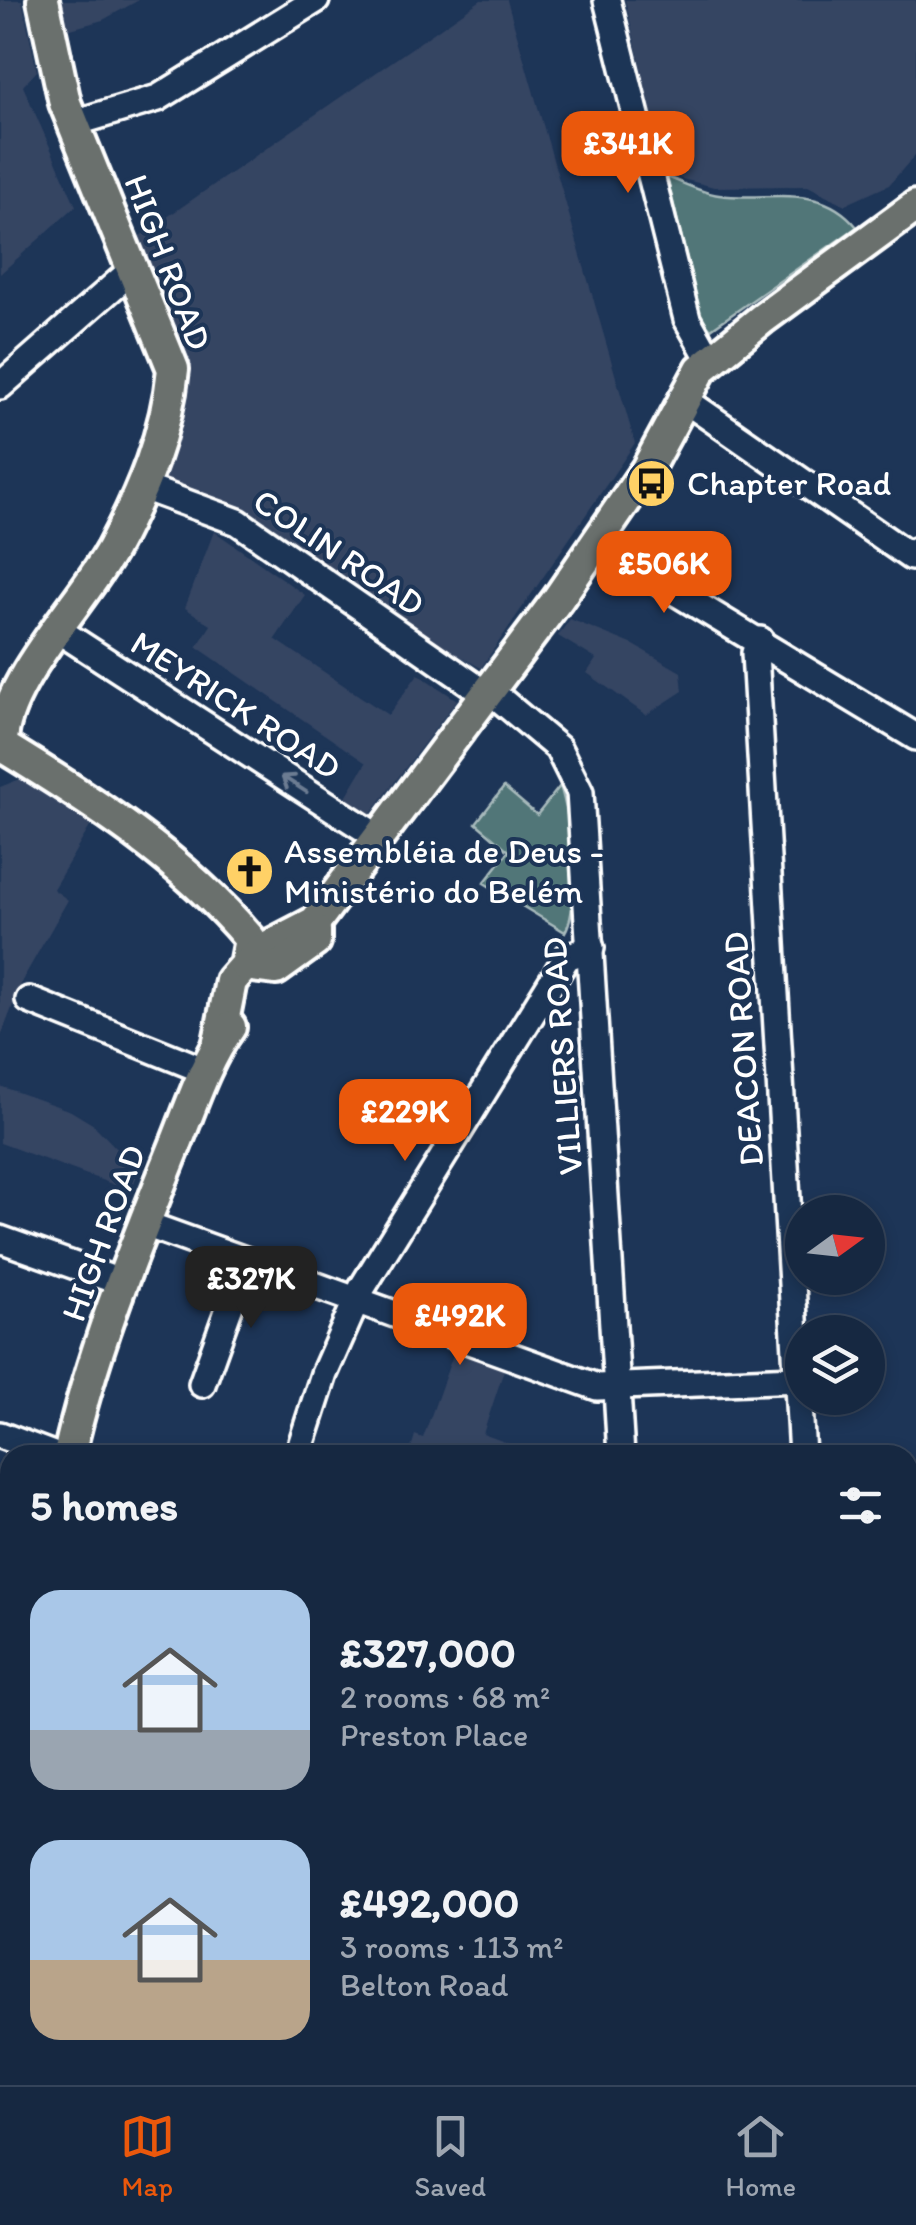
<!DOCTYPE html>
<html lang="en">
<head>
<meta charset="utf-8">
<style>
  :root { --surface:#162841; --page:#1f3048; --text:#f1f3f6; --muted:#9ea6b1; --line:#35445a; --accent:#ea580c }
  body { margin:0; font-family:Itim,sans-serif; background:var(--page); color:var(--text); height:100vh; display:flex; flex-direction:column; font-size:38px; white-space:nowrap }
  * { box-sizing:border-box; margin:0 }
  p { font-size:32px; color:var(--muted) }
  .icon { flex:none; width:55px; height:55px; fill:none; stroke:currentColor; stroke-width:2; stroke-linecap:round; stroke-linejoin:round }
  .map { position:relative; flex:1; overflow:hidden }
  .details { position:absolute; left:0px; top:1445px; width:918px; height:640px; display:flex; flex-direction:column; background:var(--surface); border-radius:30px 30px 0 0; box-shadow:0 5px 15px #0003,0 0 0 2px var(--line) }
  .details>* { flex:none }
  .needle { width:65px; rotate:75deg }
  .buttons { position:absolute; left:785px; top:1195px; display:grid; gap:20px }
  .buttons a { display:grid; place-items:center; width:100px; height:100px; border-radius:50%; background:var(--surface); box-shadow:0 5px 15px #0003,0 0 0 2px var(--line); font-size:50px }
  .price { position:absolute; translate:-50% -85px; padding:0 22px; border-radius:20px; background:var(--accent); color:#fff; font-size:32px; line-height:65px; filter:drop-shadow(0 2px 5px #0008) }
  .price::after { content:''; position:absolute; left:50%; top:60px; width:30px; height:22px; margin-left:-15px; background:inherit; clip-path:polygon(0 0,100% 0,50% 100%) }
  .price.on { background:#222; color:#fff }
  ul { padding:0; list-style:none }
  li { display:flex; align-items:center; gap:30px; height:250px; padding:0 30px }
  li span { display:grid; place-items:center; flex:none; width:280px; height:200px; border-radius:30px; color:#555 }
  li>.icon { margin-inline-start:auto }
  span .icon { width:120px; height:120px; fill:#fffc; stroke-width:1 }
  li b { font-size:42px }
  h2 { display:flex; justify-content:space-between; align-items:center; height:120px; padding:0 30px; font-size:42px }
  .tabs { display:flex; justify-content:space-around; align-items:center; height:140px; border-top:2px solid var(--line); background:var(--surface); font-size:28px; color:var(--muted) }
  .tabs a { display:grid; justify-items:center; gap:5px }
  .tabs .on { color:var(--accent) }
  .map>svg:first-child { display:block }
</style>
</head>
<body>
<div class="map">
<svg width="916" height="2085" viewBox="0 0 916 2085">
  <rect width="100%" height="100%" fill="#1d3557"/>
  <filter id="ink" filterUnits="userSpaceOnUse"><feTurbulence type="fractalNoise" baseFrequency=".01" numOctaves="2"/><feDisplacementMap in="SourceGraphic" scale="20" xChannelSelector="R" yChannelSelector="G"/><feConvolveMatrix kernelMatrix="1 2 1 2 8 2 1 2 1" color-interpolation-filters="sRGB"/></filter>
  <g filter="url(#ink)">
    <g fill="#344462">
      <polygon points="0,0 22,0 37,71 23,86 76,206 0,274"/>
      <polygon points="55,0 139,0 103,20 60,32"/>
      <polygon points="481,0 507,0 635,443 481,668 155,484 178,410 128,244"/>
      <polygon points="625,0 916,0 916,154 889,185 845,205 808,186 714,187 666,175"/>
      <polygon points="214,531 305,595 275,639 388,715 418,674 457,700 369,816 344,800 366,763 197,647 211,625 185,608"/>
      <polygon points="570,619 634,645 681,672 683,691 646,715 587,673 596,659 558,636"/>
      <polygon points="20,779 91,825 53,889 68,900 23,979 0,1039 0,787"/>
      <polygon points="0,1086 71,1111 94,1125 121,1153 142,1162 131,1191 0,1143"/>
      <polygon points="454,1352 504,1370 483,1434 521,1448 519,1455 409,1455 415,1435 423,1438"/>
      <polygon points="0,1524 10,1526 10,1827 0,1824"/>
      <polygon points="0,1855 10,1857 10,2025 0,2022"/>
      <polygon points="0,2062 10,2065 10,2075 51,2075 57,2076 58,2085 0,2085"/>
    </g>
    <g fill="#517678" stroke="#a8babc" stroke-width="2.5">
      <path d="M667,177C683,183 702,193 719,195C769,202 820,181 857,227L711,329L701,317Z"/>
      <path d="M560,786C571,817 581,904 565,932L484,883L509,851L476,823L504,787L537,815Z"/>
    </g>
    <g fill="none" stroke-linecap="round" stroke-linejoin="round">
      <polyline stroke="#344968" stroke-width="25" stroke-dasharray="25 12" stroke-linecap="butt" points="0,1652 10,1654"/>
      <defs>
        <g id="minor">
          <polyline points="607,0 687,319 710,360"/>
          <polyline points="74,123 158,98 316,0"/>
          <polyline points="0,386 131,271"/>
          <polyline points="682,398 911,557 916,551"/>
          <polyline points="143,487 238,522 486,694"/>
          <polyline points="596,544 916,737"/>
          <polyline points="58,630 376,836"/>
          <polyline points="760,640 755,653 802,1455"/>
          <polyline points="489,690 558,748 580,792 621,1455"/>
          <polyline points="29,1000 206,1071"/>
          <polyline points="145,1224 597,1387 798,1379"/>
          <polyline points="0,1239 123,1283"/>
          <polyline points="202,1384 246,1261"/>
          <polyline points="0,1435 53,1455"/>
          <polyline points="298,1455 324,1374 362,1288 567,957 591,948"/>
          <polyline points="908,1514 916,1510"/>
          <polyline points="908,1662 916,1658"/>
          <polyline points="908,1829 916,1824"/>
          <polyline points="0,1840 10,1842"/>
          <polyline points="0,2043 10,2045"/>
          <polyline points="908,2046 916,2046"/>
          <polyline points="227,2085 243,2075"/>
          <polyline points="498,2085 513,2075"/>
          <polyline points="804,2085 821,2075"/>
        </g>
        <g id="major">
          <path d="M43,0L65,103L173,369C167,433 142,493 112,549C83,602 0,686 2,746C92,801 182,858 250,939L245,965L231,981L219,1042"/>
          <polyline points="245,965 263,949 315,922 558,599 647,469 701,369 762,319 916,206"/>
          <polyline points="245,965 276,969 315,941 315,930"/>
          <path d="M69,1455C92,1351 134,1249 173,1151C190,1110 204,1063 230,1027"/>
          <polyline points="75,2075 75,2085"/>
        </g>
      </defs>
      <use href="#minor" stroke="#fff" stroke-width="32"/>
      <use href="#major" stroke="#fff" stroke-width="38"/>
      <use href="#minor" stroke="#1d3557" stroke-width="25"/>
      <use href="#major" stroke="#6a706d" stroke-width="30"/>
    </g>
    <defs><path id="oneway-shaft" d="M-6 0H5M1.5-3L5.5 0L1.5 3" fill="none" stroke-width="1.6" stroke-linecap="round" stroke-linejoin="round" transform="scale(2.5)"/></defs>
    <use stroke="#6c7c92" href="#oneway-shaft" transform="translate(294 784) rotate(-147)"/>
  </g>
  <defs>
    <symbol id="bus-disc" viewBox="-11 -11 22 22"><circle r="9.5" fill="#ffd166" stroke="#1d3557"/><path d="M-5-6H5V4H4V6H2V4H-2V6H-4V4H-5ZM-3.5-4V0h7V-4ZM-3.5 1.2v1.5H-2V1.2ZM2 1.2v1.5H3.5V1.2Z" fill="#111"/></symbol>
    <symbol id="church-disc" viewBox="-11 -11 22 22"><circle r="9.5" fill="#ffd166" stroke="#1d3557"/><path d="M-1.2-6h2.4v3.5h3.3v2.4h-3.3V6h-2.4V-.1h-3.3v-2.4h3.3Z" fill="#111"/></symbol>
  </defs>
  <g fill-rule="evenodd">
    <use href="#bus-disc" x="624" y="456" width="55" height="55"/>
    <use href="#church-disc" x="222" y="844" width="55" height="55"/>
  </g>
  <g text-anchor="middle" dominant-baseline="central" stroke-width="8" stroke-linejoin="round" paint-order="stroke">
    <g font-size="35" fill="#fff" stroke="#1d3557">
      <text transform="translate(168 262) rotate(69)">HIGH ROAD</text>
      <text transform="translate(339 552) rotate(34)">COLIN ROAD</text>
      <text transform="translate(236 705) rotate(33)">MEYRICK ROAD</text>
      <text transform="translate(743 1049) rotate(-94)">DEACON ROAD</text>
      <text transform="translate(562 1056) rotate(-94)">VILLIERS ROAD</text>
      <text transform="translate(103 1233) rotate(-70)">HIGH ROAD</text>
    </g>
    <g font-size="35" fill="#fff" stroke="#1d3557" text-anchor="start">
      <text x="687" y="483">Chapter Road</text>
      <text x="284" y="851">Assembléia de Deus -<tspan x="284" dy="40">Ministério do Belém</tspan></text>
    </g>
  </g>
</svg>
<div class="buttons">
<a><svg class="needle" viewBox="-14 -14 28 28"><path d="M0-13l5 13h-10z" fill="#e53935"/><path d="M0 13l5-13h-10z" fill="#9ea6b1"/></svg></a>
<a><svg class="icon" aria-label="layers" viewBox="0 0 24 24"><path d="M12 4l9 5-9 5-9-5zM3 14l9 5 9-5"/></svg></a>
</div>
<b class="price" style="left:628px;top:196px">£341K</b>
<b class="price" style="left:664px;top:616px">£506K</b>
<b class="price" style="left:405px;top:1164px">£229K</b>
<b class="price on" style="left:251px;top:1331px">£327K</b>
<b class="price" style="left:460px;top:1368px">£492K</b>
<section class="details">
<h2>5 homes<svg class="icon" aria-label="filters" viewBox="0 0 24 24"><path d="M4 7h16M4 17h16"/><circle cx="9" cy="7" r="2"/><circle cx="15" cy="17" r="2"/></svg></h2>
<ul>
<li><span style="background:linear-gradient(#a9c7e8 70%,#9aa5b1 0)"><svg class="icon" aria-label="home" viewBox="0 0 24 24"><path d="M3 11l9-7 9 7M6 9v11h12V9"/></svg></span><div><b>£327,000</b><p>2 rooms · 68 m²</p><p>Preston Place</p></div></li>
<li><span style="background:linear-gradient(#a9c7e8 60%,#b9a48a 0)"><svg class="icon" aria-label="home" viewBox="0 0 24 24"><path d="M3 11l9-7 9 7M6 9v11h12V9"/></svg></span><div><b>£492,000</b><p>3 rooms · 113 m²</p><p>Belton Road</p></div></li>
</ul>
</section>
</div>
<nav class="tabs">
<a class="on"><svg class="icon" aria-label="map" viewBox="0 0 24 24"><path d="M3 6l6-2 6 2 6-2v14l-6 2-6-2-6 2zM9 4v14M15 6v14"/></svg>Map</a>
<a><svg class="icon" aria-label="saved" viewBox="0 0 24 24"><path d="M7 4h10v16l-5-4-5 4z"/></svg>Saved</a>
<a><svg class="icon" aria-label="home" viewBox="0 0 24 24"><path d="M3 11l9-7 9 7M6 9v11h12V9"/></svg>Home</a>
</nav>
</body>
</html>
